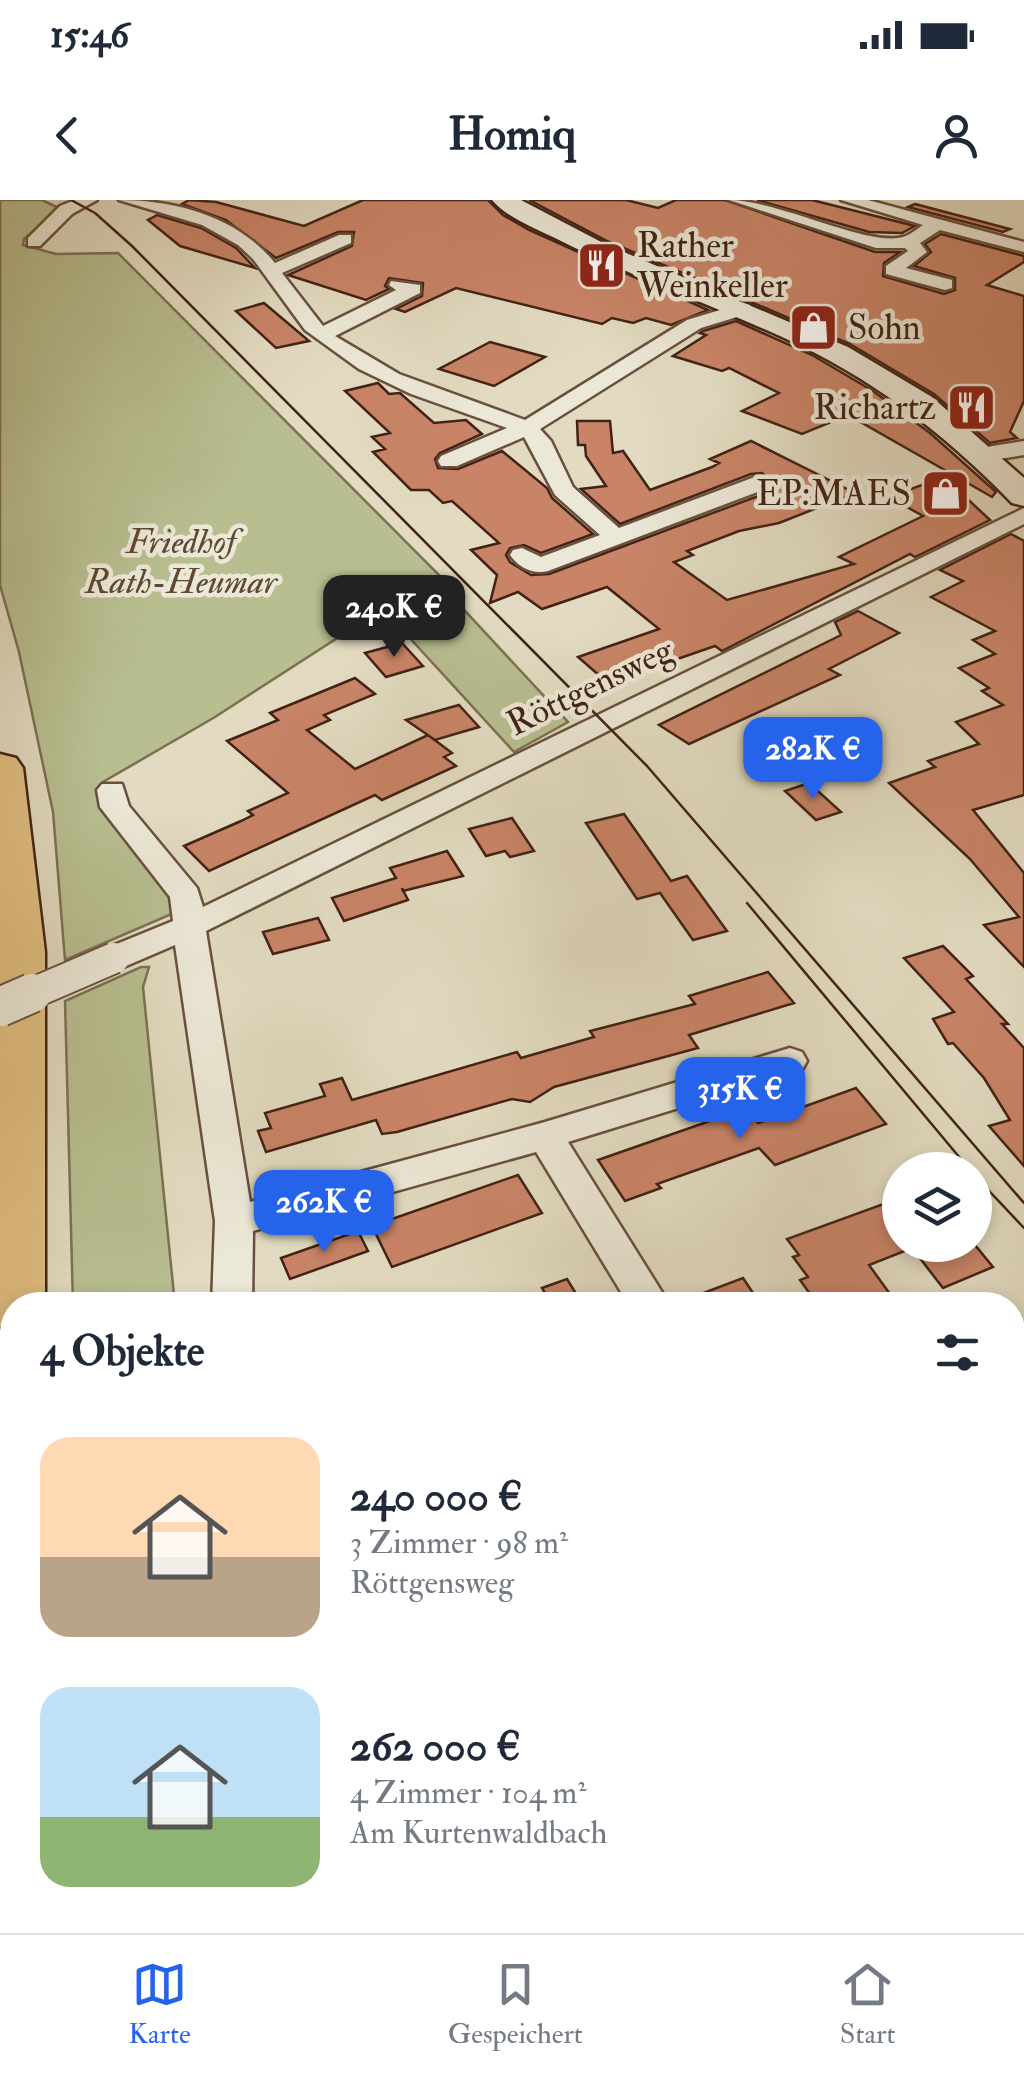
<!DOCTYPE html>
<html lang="de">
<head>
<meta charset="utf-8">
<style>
  :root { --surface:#fff; --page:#f2f2f3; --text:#1f2937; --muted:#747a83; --line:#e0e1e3; --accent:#2563eb }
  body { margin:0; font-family:"IM FELL Double Pica",serif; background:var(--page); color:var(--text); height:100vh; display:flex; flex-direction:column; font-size:38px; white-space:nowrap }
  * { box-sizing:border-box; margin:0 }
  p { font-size:32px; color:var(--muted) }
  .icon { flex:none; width:55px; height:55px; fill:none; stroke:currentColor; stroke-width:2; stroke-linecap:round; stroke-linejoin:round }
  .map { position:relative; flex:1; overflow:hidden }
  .drawer { position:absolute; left:0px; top:1092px; width:1025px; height:642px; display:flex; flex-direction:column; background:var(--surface); border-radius:40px 40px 0 0; box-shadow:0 5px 15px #0003 }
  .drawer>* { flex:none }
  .fabs { position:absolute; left:882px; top:952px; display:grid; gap:20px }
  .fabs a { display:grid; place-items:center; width:110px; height:110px; border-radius:50%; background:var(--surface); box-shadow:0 5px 15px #0003; font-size:50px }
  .price { position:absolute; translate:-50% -85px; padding:0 22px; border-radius:20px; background:var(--accent); color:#fff; font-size:32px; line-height:65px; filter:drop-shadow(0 2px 5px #0008) }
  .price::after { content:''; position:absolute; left:50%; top:60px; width:30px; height:22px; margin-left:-15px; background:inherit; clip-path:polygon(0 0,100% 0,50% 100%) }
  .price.on { background:#222; color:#fff }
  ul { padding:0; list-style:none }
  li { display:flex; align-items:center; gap:30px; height:250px; padding:0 40px }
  li span { display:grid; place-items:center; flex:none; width:280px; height:200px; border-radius:30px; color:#555 }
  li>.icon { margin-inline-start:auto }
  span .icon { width:120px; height:120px; fill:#fffc; stroke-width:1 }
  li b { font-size:42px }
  h2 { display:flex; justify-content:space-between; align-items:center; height:120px; padding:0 40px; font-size:42px }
  .status { display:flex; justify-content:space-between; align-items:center; height:70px; padding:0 50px; background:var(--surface); direction:ltr }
  .status svg { height:28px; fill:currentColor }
  header { display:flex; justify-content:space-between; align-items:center; height:130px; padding:0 40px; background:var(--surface); font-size:45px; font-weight:700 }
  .menu { display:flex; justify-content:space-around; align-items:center; height:140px; border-top:2px solid var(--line); background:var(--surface); font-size:28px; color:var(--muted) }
  .menu a { display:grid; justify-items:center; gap:5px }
  .menu .on { color:var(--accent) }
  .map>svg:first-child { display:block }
</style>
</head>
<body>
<div class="status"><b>15:46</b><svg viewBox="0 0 49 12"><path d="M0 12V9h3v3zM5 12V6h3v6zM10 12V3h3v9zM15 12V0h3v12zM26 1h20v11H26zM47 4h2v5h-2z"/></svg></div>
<header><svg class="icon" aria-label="back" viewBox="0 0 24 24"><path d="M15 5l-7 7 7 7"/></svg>Homiq<svg class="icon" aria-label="person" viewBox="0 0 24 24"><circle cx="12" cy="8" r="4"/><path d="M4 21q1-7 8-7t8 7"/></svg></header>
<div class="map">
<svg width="1024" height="1733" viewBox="0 0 1024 1733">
  <rect width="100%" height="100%" fill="#e2dbc1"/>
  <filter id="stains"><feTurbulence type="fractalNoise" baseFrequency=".002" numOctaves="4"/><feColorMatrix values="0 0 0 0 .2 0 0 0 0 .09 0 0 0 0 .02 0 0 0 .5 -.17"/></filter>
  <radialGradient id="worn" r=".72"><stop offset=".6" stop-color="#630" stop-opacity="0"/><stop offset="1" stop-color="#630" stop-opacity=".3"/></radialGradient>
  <g fill="#b8be90" stroke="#7c7052" stroke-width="2.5">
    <polygon points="0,0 42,0 61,9 24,39 23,45 56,54 118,53 445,381 435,385 441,385 568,522 514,552 397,424 410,419 430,386 405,392 401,388 387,406 215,517 103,582 107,609 181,710 65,760 53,612 19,452 0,385"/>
    <polygon points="141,767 149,767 143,787 175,1105 73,1105 65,801"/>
  </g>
  <g fill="#c98467" stroke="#412213" stroke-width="2.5">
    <polygon points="189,0 216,2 304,26 363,0 488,0 503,15 529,30 708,110 671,125 646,118 633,123 612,118 602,124 456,88 405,112 396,109 422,96 423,83 389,78 385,86 389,89 366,100 288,75 352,46 354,32 338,32 276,58 226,20 182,4"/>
    <polygon points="529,0 626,0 658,8 676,0 725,0 875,52 900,52 884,63 883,76 944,94 955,90 955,78 914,66 931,52 925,44 941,34 1024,56 1024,62 987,85 1024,96 1024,201 1010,232 1017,238 990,243 934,194 850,144 607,41"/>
    <polygon points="757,0 812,0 915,26 902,33 869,32"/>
    <polygon points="915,4 1010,29 1003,32 908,7"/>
    <polygon points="157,15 201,28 236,48 255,68 180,46 148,20"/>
    <polygon points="264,103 277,114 309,141 276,148 236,111"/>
    <polygon points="736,121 812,155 873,191 930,233 996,292 992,297 848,215 802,234 742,211 779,193 729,168 722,171 673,156 706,135 700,133 703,131"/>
    <polygon points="490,142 545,157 494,186 439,169"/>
    <polygon points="378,183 389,194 400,193 434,223 466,220 482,234 440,253 435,259 438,268 458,269 502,251 547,288 552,298 593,334 541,353 524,345 510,348 506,355 510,362 531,375 549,374 769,292 774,285 762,273 751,274 620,324 581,289 606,286 586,256 585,245 578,245 577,221 610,221 613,253 623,251 650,290 712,267 719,263 710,259 751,241 855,293 779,323 739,331 687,351 693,355 674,362 727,400 854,364 839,357 923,316 889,297 944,277 990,320 915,357 910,354 722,451 715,446 608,483 578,457 659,429 607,387 542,409 518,392 490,403 497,375 471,350 499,343 452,301 443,303 429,290 411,290 373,252 385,249 372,237 390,233 345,191"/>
    <polygon points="1011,334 1024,341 1024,595 973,610 1024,673 1024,767 984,725 1019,717 970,659 889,583 935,567 928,561 979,544 956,522 1003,505 982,491 989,488 959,468 995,454 973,440 995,431 931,397 963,381 940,370"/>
    <polygon points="858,411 899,433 829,469 840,475 689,544 659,525 841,435 835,422"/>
    <polygon points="402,443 423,466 386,477 365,453"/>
    <polygon points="355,478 375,494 324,515 330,520 307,530 355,569 428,535 452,553 444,557 456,566 382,600 375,595 209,671 184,646 241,621 253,615 248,611 288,593 227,541 278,520 270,513"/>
    <polygon points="459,505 479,527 435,540 406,520"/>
    <polygon points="809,583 841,612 816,620 785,591"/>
    <polygon points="624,614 671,681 687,676 727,731 693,740 660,693 637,699 586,623"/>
    <polygon points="512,618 534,651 510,657 505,651 486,656 469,629"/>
    <polygon points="447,651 463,676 403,691 402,688 408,700 344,721 332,698 396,678 390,668"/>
    <polygon points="318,718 329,740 273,754 263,732"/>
    <polygon points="943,746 973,776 966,779 1008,824 1002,824 1024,848 1024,966 989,926 1010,920 984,878 953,843 948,844 933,819 954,812 904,758"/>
    <polygon points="768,772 794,803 689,835 698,848 554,887 530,902 512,899 397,932 382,934 376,920 266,952 258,931 271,928 265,913 325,896 320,884 342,878 352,900 517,852 521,858 594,837 590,831 695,804 689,796"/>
    <polygon points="856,888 886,924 775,965 759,948 657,984 661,988 625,1001 598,960 747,908 758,923"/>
    <polygon points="518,975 542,1013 392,1067 372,1026"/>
    <polygon points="900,998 900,1045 975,1045 993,1067 943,1088 912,1048 869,1065 898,1105 818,1105 800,1080 808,1077 793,1057 799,1055 787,1039"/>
    <polygon points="358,1031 368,1051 290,1079 281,1058"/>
    <polygon points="743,1078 761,1105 678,1105 677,1103"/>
    <polygon points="567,1079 583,1105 552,1105 542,1088"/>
  </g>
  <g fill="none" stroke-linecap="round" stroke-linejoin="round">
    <defs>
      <g id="street">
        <polygon points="75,0 97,0 72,14 40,46 28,46 28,38 60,6"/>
        <path d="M119,0C176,0 238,17 275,63L339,35H351V43L282,73L323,126L396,90L389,85L391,81L420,85V93L335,136L399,174L525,220L687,120L743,103L750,105V113L701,128L540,229L551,241L573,287L619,328L752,278L760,276L771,283L768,288L548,371C533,375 518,367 510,355L513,350L522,348L541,357L600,335L555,295L524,237L457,266H441L438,261L441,256L507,228L411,194L359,169L305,130L253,59L238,45L202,25Z"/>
        <path d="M729,0C778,0 868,47 903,37C910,35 917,29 923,25L841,0H868L1024,42V52L940,30L920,43L927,52L906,68L952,80V88L945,90L886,74V66L908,51L905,48H876Z"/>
        <polygon points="1024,241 1024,255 980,262 969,255 980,248"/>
        <polygon points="1024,308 1024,324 206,731 250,1002 545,922 790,848 802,852 807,861 802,870 568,942 670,1105 629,1105 536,952 253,1031 252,1105 212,1105 215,1021 175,745 126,766 114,769 102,766 98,758 102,750 173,721 170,697 100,607 97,590 102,584 122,584 129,606 197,688 203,707"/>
        <polygon points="1012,1602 1024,1603 1024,1655 1012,1654"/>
        <polygon points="285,1722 338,1722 340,1733 286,1733"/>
      </g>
      <path id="secondary" d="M492,0H521L605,44L848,147L932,197L1024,278V306L1012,303C943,232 871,177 780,136C706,103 629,75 557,39C536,29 506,17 492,0Z"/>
      <g id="highway">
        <polygon points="0,554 16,558 23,568 45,752 45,1105 12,1105 12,1130 0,1126"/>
        <polygon points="12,1331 12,1722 52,1722 52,1733 0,1733 0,1336"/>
      </g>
    </defs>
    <use href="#street" stroke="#69503e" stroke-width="5"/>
    <use href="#secondary" stroke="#412213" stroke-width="5"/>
    <use href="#highway" stroke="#412213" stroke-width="5"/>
    <use href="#street" fill="#ece8d7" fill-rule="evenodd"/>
    <use href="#secondary" fill="#ece8d7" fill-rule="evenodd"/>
    <use href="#highway" fill="#e1be80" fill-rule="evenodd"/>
    <g stroke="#412213" stroke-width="2.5">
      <polyline points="71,0 95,13 132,46 647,566 1024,1003"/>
      <polyline points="747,703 970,970"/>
      <polyline points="975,976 1024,1028"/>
    </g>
    <defs>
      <polyline id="street-bridge-far1" points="26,796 114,758"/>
      <polyline id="street-bridge" points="0,807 32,793"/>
    </defs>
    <use href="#street-bridge-far1" stroke="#69503e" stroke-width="34" stroke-linecap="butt"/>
    <use href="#street-bridge" stroke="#69503e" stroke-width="42" stroke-linecap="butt"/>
    <use href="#street-bridge-far1" stroke="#ece8d7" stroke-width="30"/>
    <use href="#street-bridge" stroke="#ece8d7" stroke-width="38"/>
  </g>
  <defs>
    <symbol id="restaurant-square" viewBox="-11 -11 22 22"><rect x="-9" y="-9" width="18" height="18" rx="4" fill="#8f2418" stroke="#ece8d7"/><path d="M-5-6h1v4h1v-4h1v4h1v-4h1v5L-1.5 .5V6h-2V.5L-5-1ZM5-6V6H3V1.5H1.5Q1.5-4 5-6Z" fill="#fff"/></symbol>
    <symbol id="shop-square" viewBox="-11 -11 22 22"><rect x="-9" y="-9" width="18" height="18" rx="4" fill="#8f2418" stroke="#ece8d7"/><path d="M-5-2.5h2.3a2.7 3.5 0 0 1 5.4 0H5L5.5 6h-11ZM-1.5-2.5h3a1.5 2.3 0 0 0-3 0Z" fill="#fff"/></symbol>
  </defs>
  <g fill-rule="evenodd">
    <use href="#restaurant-square" x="574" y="38" width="55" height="55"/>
    <use href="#shop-square" x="786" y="100" width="55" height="55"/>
    <use href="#restaurant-square" x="944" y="180" width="55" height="55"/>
    <use href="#shop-square" x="918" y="266" width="55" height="55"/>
  </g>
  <g text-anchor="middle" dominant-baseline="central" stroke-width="9" stroke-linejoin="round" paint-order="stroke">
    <g font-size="35" fill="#412213" stroke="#ece8d7" text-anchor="start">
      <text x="637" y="46">Rather<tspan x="637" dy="40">Weinkeller</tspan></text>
      <text x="848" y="128">Sohn</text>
      <text x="936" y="208" text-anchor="end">Richartz</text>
      <text x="911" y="294" text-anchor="end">EP:MAES</text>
    </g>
    <g font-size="35" font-style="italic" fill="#5f4932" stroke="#ece8d7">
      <text x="181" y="342">Friedhof<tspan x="181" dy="40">Rath-Heumar</tspan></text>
    </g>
    <g font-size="35" fill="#412213" stroke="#ece8d7">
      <text transform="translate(590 487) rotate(-26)">Röttgensweg</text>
    </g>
  </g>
  <rect width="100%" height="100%" filter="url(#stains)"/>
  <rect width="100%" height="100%" fill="url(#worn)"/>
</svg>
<div class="fabs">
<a><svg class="icon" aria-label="layers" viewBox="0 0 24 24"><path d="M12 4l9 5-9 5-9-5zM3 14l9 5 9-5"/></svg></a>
</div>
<b class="price on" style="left:394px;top:460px">240K €</b>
<b class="price" style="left:813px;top:602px">282K €</b>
<b class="price" style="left:740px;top:942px">315K €</b>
<b class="price" style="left:324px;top:1055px">262K €</b>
<section class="drawer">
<h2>4 Objekte<svg class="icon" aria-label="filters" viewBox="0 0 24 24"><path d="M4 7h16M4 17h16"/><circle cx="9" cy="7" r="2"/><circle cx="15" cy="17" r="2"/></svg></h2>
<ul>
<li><span style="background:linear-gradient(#ffd9b3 60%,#b9a48a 0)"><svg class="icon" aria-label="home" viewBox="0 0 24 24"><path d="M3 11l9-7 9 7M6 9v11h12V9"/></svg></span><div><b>240 000 €</b><p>3 Zimmer · 98 m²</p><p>Röttgensweg</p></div></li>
<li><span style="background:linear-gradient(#bfe0f5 65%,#8fb573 0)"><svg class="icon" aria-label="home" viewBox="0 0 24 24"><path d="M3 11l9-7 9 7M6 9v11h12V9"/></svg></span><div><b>262 000 €</b><p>4 Zimmer · 104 m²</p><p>Am Kurtenwaldbach</p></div></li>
</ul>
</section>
</div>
<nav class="menu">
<a class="on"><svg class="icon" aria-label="map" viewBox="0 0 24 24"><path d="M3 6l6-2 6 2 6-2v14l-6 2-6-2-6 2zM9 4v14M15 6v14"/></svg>Karte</a>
<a><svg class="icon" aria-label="saved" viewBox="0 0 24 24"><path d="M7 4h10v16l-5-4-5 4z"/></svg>Gespeichert</a>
<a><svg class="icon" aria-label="home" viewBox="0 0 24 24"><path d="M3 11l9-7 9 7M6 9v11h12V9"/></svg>Start</a>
</nav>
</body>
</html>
